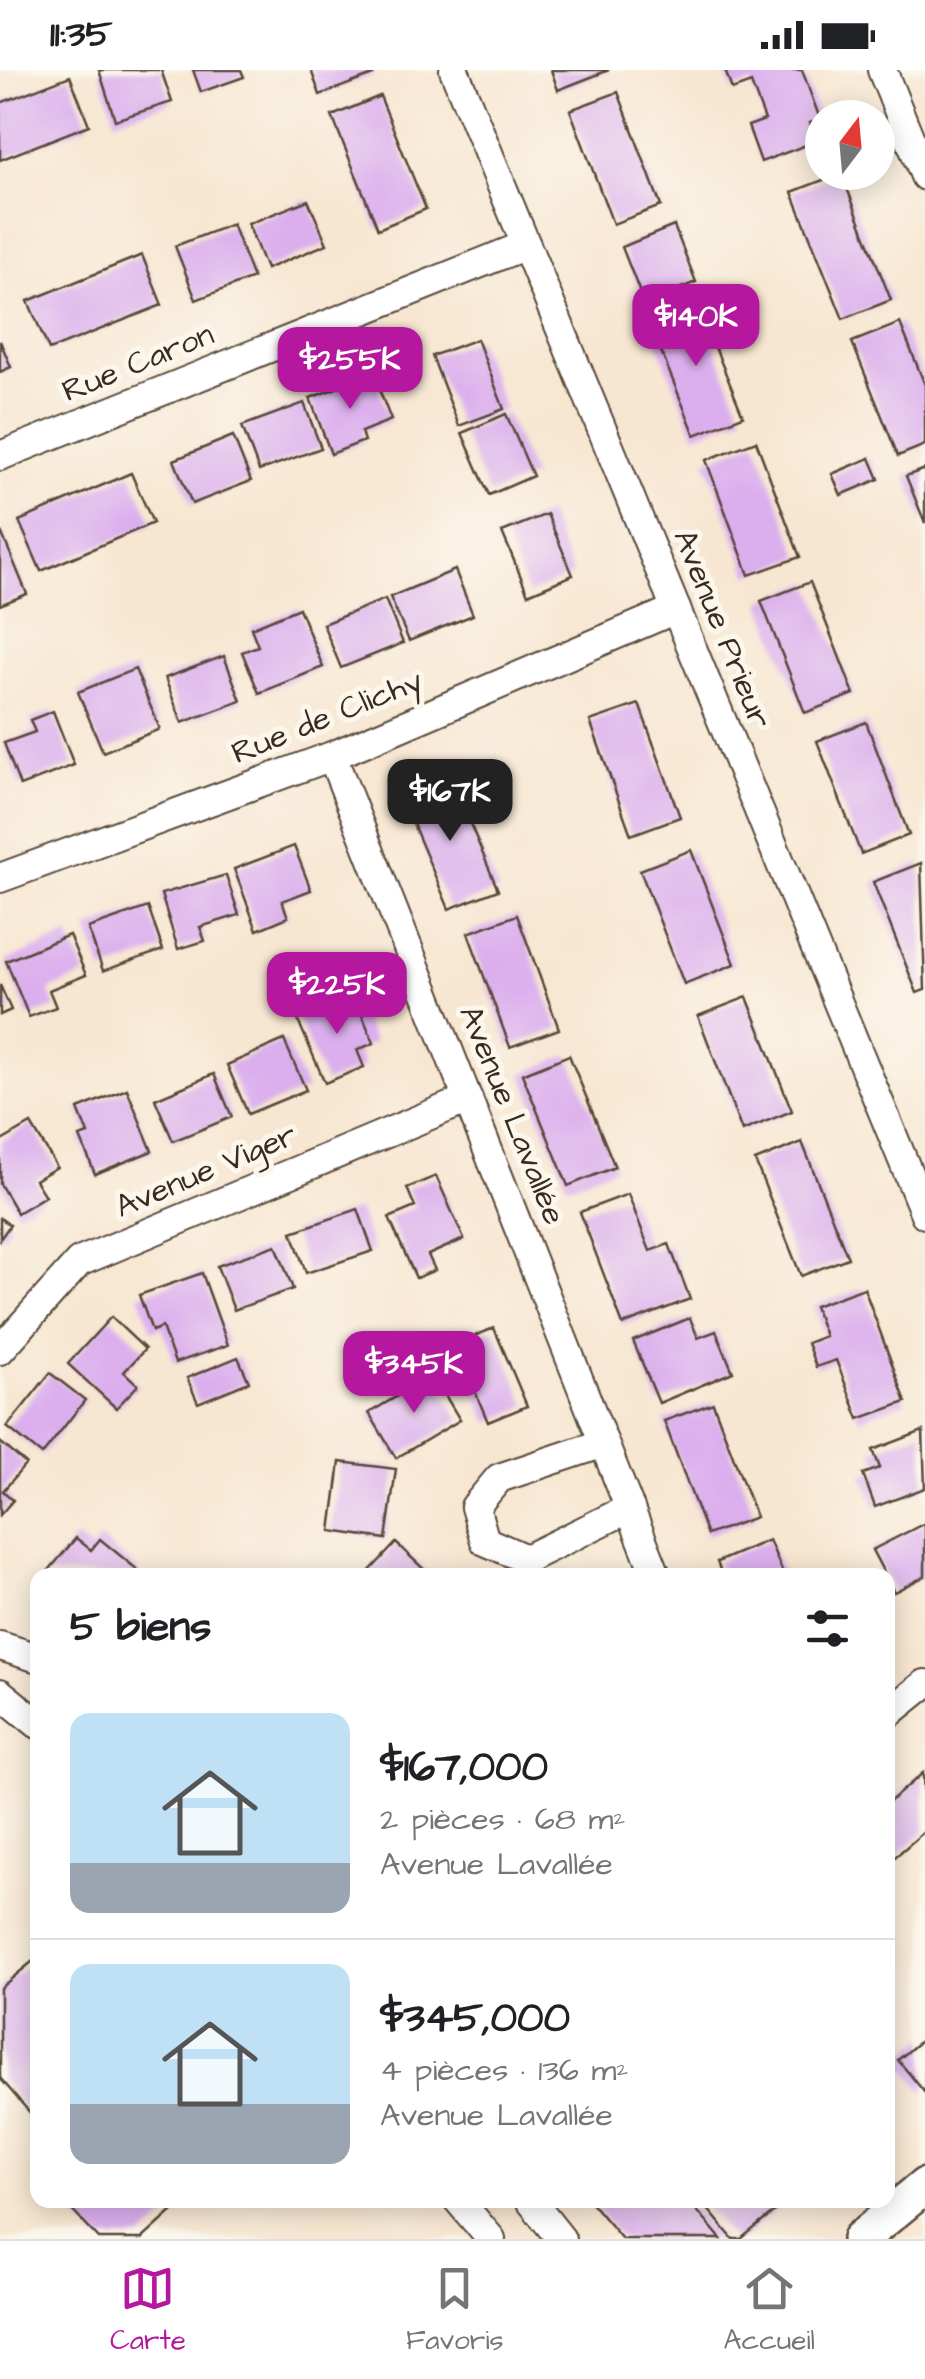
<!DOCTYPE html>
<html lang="fr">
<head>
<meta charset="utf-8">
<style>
  :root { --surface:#fff; --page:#f2f2f2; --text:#202124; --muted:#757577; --line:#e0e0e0; --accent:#b5179e }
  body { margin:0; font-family:"Architects Daughter",sans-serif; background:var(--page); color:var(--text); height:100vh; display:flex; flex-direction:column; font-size:38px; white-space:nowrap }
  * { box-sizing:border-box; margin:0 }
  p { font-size:32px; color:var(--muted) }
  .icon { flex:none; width:55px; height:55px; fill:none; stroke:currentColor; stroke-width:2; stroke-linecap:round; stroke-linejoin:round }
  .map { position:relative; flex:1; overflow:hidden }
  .side { position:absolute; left:30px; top:1498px; width:865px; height:640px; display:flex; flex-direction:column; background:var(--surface); border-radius:20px; box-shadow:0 5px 25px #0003 }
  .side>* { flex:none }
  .needle { width:65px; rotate:16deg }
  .fabs { position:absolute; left:805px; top:30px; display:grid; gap:20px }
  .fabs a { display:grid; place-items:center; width:90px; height:90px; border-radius:50%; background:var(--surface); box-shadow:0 5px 25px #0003; font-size:50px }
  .price { position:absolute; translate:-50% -85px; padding:0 22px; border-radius:20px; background:var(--accent); color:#fff; font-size:32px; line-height:65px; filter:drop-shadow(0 2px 5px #0008) }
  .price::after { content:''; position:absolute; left:50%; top:60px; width:30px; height:22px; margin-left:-15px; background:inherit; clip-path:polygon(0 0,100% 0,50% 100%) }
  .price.on { background:#222; color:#fff }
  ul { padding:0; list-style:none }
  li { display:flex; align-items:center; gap:30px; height:250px; padding:0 40px }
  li+li { border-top:2px solid var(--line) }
  li span { display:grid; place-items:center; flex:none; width:280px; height:200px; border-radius:20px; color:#555 }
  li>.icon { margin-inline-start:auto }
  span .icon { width:120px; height:120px; fill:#fffc; stroke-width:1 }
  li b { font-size:42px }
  h2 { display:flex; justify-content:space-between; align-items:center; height:120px; padding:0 40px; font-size:42px }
  .status { display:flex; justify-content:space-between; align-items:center; height:70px; padding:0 50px; background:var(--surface); direction:ltr }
  .status svg { height:28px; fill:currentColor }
  .dock { display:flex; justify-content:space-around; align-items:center; height:140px; border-top:2px solid var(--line); background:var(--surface); font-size:28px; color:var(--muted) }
  .dock a { display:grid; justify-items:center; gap:5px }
  .dock .on { color:var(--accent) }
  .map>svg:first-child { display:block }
</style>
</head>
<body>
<div class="status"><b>11:35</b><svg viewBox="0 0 49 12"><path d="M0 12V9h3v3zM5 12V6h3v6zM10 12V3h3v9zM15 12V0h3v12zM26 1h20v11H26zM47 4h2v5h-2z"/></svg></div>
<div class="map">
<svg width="925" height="2169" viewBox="0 0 925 2169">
  <rect width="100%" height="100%" fill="#fbf7ec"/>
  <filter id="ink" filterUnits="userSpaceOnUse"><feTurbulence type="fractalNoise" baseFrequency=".01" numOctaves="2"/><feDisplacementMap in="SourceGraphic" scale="20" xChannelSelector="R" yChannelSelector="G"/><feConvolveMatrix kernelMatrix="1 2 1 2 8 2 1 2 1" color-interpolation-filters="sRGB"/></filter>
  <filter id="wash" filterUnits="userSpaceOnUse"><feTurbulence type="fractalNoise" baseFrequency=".0048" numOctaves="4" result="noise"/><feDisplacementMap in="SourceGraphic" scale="40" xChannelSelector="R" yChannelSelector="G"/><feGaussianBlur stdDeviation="2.25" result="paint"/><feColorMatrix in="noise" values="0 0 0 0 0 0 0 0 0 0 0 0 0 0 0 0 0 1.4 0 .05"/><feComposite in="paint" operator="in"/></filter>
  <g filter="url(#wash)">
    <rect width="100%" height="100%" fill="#f7e6d1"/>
    <g id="blocks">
      <g fill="#dbafed">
        <polygon points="99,0 161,0 172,32 115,50"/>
        <polygon points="193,0 241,0 244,7 201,22"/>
        <polygon points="311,0 371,0 373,5 320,25"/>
        <polygon points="551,0 609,0 558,20"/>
        <polygon points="725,0 802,0 820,49 810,53 817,71 761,92 748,56 765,50 751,13 732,20"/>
        <polygon points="70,6 89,55 0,90 0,33"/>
        <polygon points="618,22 661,136 613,154 570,40"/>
        <polygon points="380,26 426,139 378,159 332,46"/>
        <polygon points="841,103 891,230 843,249 792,122"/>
        <polygon points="308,130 327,174 266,199 248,154"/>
        <polygon points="232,154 253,208 196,230 175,176"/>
        <polygon points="674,156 696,212 644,233 622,177"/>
        <polygon points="142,185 162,235 49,280 28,231"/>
        <polygon points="697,233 743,346 695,365 649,252"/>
        <polygon points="900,253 925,315 925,375 898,386 852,272"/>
        <polygon points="477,269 504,339 459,356 432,286"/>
        <polygon points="0,271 11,297 0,302"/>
        <polygon points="373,304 391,350 361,362 364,371 331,384 310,328"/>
        <polygon points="304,333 321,378 259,401 242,356"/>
        <polygon points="506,344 533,406 489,425 462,363"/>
        <polygon points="233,366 251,411 192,434 174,390"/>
        <polygon points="756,371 800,487 749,505 706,390"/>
        <polygon points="870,388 879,409 841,425 832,404"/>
        <polygon points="925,399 925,453 906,406"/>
        <polygon points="131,403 153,453 41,501 19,451"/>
        <polygon points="547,444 573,505 528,524 502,462"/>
        <polygon points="0,459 27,524 0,535"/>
        <polygon points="455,500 473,545 409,571 390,527"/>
        <polygon points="810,512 854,624 805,643 761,531"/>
        <polygon points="385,529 403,573 341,598 323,554"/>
        <polygon points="299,538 323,597 259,623 242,582 258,576 251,558"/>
        <polygon points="224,586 241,631 182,653 165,608"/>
        <polygon points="135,599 160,659 103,682 78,622"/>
        <polygon points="639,634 680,747 631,765 590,651"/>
        <polygon points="53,641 74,695 20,716 4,673 35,662 30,650"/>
        <polygon points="866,652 909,765 861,784 817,671"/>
        <polygon points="451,708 498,820 449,839 402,728"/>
        <polygon points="294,776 311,820 282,831 288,847 257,860 234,799"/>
        <polygon points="691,780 735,894 684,914 640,800"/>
        <polygon points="921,793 925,920 917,923 873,812"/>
        <polygon points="226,805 239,845 200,857 205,871 178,879 161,824"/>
        <polygon points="148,837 163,880 103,901 88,858"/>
        <polygon points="517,845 559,959 510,977 468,863"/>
        <polygon points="69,865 86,905 49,920 56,937 29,947 6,891"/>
        <polygon points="0,915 11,940 0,945"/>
        <polygon points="353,924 374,973 357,980 364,997 325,1013 297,948"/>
        <polygon points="747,927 792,1041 742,1061 698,946"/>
        <polygon points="284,970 306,1020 248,1044 227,995"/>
        <polygon points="569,985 615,1097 568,1116 522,1004"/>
        <polygon points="214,1004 232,1047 173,1071 155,1029"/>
        <polygon points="127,1019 152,1081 95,1104 80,1067 88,1064 78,1039"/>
        <polygon points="31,1054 57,1097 35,1110 45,1126 17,1143 0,1114 0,1072"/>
        <polygon points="802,1072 848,1188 801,1206 755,1091"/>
        <polygon points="436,1106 464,1169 428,1185 435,1200 416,1208 389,1148 415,1137 407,1118"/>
        <polygon points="628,1124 650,1181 669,1174 690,1229 623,1255 580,1142"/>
        <polygon points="358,1139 373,1181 306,1203 292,1162"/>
        <polygon points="0,1148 10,1155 0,1169"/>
        <polygon points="276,1175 293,1219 234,1240 217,1196"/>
        <polygon points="202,1203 228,1275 175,1293 162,1257 152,1261 139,1225"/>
        <polygon points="864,1218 906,1332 859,1349 836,1290 816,1297 807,1273 825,1266 814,1236"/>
        <polygon points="111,1247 145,1279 124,1302 138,1315 116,1338 68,1294"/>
        <polygon points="690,1248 698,1268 716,1261 733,1302 659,1333 633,1271"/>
        <polygon points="494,1258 527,1336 488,1352 455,1274"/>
        <polygon points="238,1287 249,1312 198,1333 187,1308"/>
        <polygon points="50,1303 85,1330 42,1385 7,1357"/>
        <polygon points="433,1305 460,1350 396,1388 369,1343"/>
        <polygon points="713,1333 756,1447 707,1465 664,1351"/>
        <polygon points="923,1361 925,1418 875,1437 863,1404 880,1398 873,1380"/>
        <polygon points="0,1372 26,1394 3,1421 13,1430 0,1445"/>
        <polygon points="340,1392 396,1399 386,1469 331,1461"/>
        <polygon points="925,1453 925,1506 894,1522 872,1480"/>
        <polygon points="76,1468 91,1480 100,1469 139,1501 136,1505 45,1505"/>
        <polygon points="769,1470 784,1505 722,1505 717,1492"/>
        <polygon points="396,1473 430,1505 366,1505"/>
        <polygon points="923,1703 925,1761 888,1793 888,1733"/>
        <polygon points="38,1887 38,2052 0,2008 0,1918"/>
        <polygon points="925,1967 925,2023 898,1990"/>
        <polygon points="75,2130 185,2130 142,2169 99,2169 68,2136"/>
        <polygon points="589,2130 688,2130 721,2169 622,2169"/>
        <polygon points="716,2130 782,2130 785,2133 741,2169 733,2169 707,2138"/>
      </g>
    </g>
  </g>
  <g filter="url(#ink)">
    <use href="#blocks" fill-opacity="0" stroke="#574639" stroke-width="2.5"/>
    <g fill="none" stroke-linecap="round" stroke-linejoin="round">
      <defs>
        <g id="minor">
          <polyline points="454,0 925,1144"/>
          <polyline points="882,0 925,106"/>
          <polyline points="0,386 526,175"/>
          <polyline points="332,686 656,1505"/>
          <polyline points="0,808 332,686 676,539"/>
          <polyline points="0,1280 79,1192 468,1029"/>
          <polyline points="604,1373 499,1408 475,1437 485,1471 526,1489 630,1438"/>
          <polyline points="0,1576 38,1588"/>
          <polyline points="0,1623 38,1654"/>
          <polyline points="888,1644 925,1614"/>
          <polyline points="458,2130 491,2169"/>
          <polyline points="530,2130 561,2169"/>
        </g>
        <polyline id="tertiary" points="860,2169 925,2116"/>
      </defs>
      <use href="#minor" stroke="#574639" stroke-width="32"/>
      <use href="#tertiary" stroke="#574639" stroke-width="40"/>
      <use href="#minor" stroke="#fff" stroke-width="28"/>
      <use href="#tertiary" stroke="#fff" stroke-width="35"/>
    </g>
  </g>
  <g text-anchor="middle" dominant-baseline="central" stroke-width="10" stroke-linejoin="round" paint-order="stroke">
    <g font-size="32" fill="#3b2a1e" stroke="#fbf7ec">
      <text transform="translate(138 293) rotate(-22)">Rue Caron</text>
      <text transform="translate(722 559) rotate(68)">Avenue Prieur</text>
      <text transform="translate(327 647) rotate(-22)">Rue de Clichy</text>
      <text transform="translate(512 1045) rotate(68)">Avenue Lavallée</text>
      <text transform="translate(206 1101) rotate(-23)">Avenue Viger</text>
    </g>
  </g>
</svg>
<div class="fabs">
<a><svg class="needle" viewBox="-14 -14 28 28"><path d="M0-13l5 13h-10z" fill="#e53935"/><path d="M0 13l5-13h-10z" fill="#757577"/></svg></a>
</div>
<b class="price" style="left:696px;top:299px">$140K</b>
<b class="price" style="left:350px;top:342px">$255K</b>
<b class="price on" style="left:450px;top:774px">$167K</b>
<b class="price" style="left:337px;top:967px">$225K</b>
<b class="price" style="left:414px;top:1346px">$345K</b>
<section class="side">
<h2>5 biens<svg class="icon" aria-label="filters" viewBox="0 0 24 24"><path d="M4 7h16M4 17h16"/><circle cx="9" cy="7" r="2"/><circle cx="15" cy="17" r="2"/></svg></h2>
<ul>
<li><span style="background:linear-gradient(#bfe0f5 75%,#9aa5b1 0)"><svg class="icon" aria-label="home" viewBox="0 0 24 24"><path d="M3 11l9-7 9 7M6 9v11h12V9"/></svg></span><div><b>$167,000</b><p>2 pièces · 68 m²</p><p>Avenue Lavallée</p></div></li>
<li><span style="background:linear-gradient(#bfe0f5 70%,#9aa5b1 0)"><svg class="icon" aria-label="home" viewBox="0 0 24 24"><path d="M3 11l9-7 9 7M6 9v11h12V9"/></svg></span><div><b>$345,000</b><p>4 pièces · 136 m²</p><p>Avenue Lavallée</p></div></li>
</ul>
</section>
</div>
<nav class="dock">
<a class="on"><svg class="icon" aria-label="map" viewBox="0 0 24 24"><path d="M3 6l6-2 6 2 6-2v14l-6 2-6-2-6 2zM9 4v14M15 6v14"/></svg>Carte</a>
<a><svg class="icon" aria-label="saved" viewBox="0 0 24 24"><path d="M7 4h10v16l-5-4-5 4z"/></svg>Favoris</a>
<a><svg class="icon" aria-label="home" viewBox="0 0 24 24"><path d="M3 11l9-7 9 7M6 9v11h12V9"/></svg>Accueil</a>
</nav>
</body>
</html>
